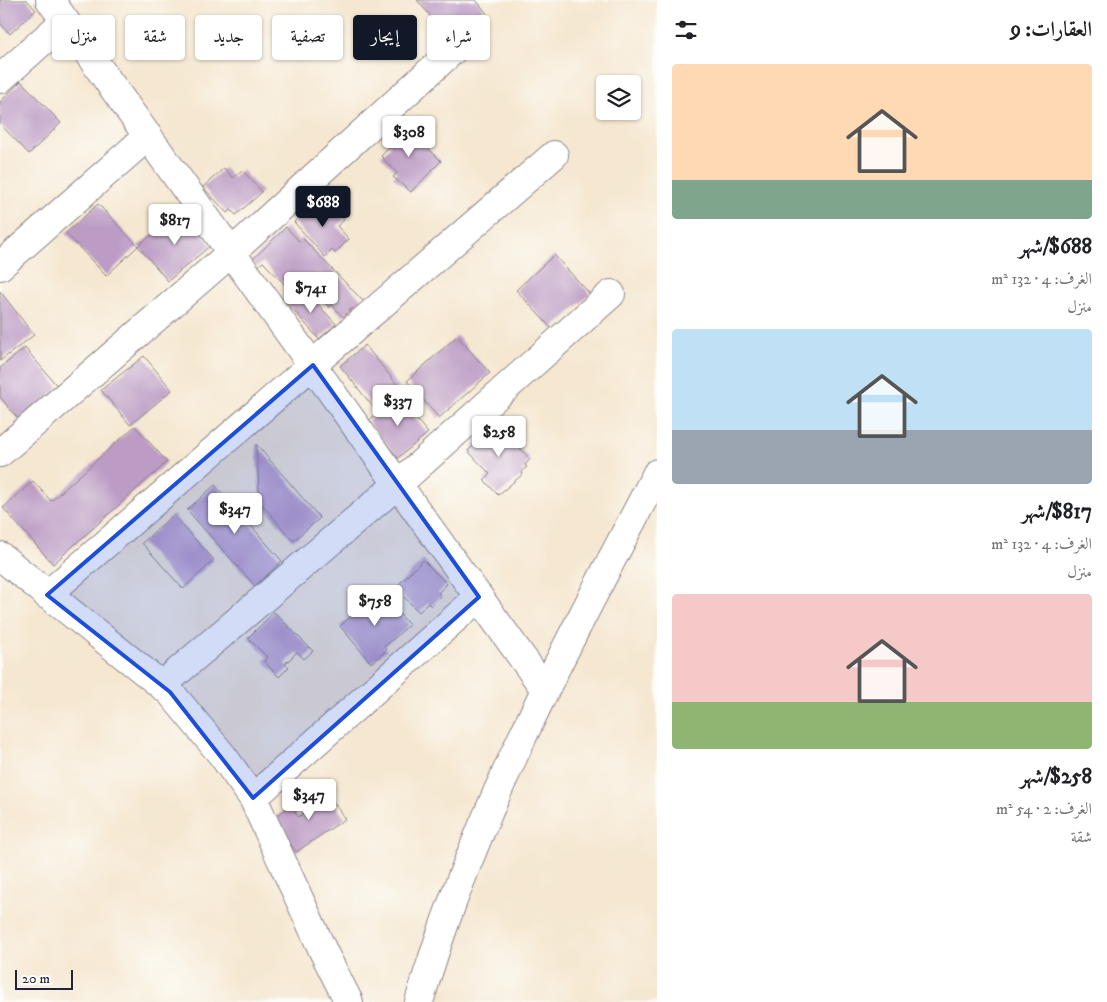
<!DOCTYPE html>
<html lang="ar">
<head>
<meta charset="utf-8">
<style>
  :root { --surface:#fff; --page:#f6f6f6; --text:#202124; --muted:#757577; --accent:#111827 }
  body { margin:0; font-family:"IM FELL DW Pica",Amiri,serif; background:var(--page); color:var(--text); direction:rtl; height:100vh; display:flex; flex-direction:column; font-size:19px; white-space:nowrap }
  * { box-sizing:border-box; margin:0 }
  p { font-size:16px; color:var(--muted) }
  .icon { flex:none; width:28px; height:28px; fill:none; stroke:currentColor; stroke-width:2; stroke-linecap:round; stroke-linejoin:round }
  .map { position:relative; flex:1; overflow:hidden; direction:ltr }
  .panel { display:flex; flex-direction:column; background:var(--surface); width:450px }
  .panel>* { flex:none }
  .hud { position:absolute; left:15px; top:15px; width:475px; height:45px; direction:rtl; display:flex; gap:10px }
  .fabs { position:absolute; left:596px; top:75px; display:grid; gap:10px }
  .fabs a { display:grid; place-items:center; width:45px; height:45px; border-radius:5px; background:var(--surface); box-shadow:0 1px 4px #0004; font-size:25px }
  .scale { position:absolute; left:15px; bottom:12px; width:58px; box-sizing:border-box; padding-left:5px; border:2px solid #22223b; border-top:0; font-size:14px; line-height:18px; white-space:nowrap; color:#22223b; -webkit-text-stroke:4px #fdfcf7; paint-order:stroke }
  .price { position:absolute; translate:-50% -42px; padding:0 11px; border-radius:5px; background:#fff; color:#222; font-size:16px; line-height:32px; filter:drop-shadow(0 1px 2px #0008) }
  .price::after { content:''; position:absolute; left:50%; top:30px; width:15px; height:11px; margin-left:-8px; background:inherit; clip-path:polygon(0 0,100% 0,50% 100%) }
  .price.current { background:var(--accent); color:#fff }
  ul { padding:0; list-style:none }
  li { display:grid; align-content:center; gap:10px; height:265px; padding:0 15px }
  li span { display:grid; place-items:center; height:155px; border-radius:5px; color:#555 }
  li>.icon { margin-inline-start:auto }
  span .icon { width:90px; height:90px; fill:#fffc; stroke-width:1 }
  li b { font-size:21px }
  h2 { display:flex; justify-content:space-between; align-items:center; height:60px; padding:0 15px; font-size:21px }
  .tag { padding:0 18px; border-radius:5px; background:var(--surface); box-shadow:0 1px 4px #0004; font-size:18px; line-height:45px }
  .tag.current { background:var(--accent); color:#fff }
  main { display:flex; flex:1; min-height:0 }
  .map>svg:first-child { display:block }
</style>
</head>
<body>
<main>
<section class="panel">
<h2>العقارات: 9<svg class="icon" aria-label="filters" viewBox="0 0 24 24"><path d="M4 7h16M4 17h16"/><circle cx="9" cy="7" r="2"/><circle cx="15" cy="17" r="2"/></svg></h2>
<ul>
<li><span style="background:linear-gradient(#ffd9b3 75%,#7fa58c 0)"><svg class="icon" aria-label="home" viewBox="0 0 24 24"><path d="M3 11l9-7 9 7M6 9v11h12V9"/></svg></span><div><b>$688/شهر</b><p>الغرف: 4 · 132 m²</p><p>منزل</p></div></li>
<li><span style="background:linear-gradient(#bfe0f5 65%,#9aa5b1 0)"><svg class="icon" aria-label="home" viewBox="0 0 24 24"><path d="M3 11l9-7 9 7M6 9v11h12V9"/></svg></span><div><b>$817/شهر</b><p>الغرف: 4 · 132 m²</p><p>منزل</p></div></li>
<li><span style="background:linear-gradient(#f6c9c9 70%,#8fb573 0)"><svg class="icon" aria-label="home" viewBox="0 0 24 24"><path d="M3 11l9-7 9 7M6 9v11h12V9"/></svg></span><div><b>$258/شهر</b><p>الغرف: 2 · 54 m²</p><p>شقة</p></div></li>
</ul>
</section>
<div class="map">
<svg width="657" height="1002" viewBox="0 0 657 1002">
  <rect width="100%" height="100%" fill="#fdfcf7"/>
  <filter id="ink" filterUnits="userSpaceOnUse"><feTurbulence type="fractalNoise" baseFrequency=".02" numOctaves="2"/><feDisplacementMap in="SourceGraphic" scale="10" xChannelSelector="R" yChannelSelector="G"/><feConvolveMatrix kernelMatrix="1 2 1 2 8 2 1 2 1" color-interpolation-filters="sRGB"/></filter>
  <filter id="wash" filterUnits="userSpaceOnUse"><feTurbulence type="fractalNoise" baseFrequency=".0096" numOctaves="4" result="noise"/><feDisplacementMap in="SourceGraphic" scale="20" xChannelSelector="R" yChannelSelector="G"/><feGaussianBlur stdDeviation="1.12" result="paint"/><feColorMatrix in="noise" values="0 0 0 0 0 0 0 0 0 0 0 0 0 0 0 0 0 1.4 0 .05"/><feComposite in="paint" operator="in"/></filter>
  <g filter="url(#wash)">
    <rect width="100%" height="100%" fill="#f5e7d0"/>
    <g id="blocks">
      <g fill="#bc9bc5">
        <polygon points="0,0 27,0 36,10 10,34 0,23"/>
        <polygon points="417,0 476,0 488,15 447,47 428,23 433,19"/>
        <polygon points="21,81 61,123 29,154 0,124 0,102"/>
        <polygon points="403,123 441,161 411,192 393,177 397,173 381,156 391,146 385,141"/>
        <polygon points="224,168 233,178 242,170 262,192 236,215 231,210 227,213 203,187"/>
        <polygon points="325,199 344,220 337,226 349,239 335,253 332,250 325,257 294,222 317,202 319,204"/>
        <polygon points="98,204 138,246 106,276 66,233"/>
        <polygon points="182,210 211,245 168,281 138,246"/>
        <polygon points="286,227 299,241 302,238 364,302 355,311 352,308 343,317 332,305 329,307 306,283 304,287 299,281 290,290 263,262 257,267 251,261"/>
        <polygon points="554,255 590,294 552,329 516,290"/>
        <polygon points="303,288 336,324 319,339 287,303"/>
        <polygon points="0,291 34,335 0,361"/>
        <polygon points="457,336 490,373 439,418 407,381"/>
        <polygon points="365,345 399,387 374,408 340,366"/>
        <polygon points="25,348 59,388 20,421 0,397 0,368"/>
        <polygon points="144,356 172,390 130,425 101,390"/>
        <polygon points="397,397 428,433 398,458 368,421"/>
        <polygon points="492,423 499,431 501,428 530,459 525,465 527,467 522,471 523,474 498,495 484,480 490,474 468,451 482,437 480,435"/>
        <polygon points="135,426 167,462 53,564 3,508 33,481 51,501"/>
        <polygon points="256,444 320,518 293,541 260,502"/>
        <polygon points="215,485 282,561 255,586 187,510"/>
        <polygon points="173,515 214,560 183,589 142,543"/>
        <polygon points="423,560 447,584 438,593 441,596 431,606 428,603 419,612 395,588"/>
        <polygon points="380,591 409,625 384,647 387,650 371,663 340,626"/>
        <polygon points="274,612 313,651 304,659 297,652 285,664 289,667 279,677 264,661 267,657 248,638"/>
        <polygon points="316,790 329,804 333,801 345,819 296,852 273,818 291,806 298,817 304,813 299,805 303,803 301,800"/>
      </g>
    </g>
  </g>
  <g filter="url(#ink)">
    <use href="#blocks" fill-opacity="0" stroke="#8c8486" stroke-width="1"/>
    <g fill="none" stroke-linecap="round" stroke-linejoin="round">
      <defs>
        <g id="minor">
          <polyline points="50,0 544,688"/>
          <polyline points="0,79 65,21"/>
          <polyline points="0,266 148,136"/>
          <polyline points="0,453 232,252 461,43"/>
          <polyline points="0,556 170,692 223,756 253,798 324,953 349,1002"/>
          <polyline points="47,595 554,155"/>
          <polyline points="162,685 398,484 611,294"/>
          <polyline points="253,798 479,597"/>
          <path d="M419,1002C474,815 567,645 657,473"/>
        </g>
      </defs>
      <use href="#minor" stroke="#8c8486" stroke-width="30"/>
      <use href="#minor" stroke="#fff" stroke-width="28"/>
    </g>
  </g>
  <path fill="#1d4ed8" fill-opacity="0.2" stroke="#1d4ed8" stroke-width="4" stroke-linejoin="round" d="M313,365L479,597L253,798L170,692L47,595Z"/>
</svg>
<div class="fabs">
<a><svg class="icon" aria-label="layers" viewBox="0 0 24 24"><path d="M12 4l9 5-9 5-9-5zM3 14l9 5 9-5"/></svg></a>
</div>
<div class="scale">20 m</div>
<b class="price" style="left:409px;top:158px">$308</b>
<b class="price current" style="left:323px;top:228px">$688</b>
<b class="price" style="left:175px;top:246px">$817</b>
<b class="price" style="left:311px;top:314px">$741</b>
<b class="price" style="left:398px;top:427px">$337</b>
<b class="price" style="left:499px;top:458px">$258</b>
<b class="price" style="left:235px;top:535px">$347</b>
<b class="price" style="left:375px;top:627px">$758</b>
<b class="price" style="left:309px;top:821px">$347</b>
<div class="hud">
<a class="tag">شراء</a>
<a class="tag current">إيجار</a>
<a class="tag">تصفية</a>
<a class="tag">جديد</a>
<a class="tag">شقة</a>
<a class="tag">منزل</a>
</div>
</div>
</main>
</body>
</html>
